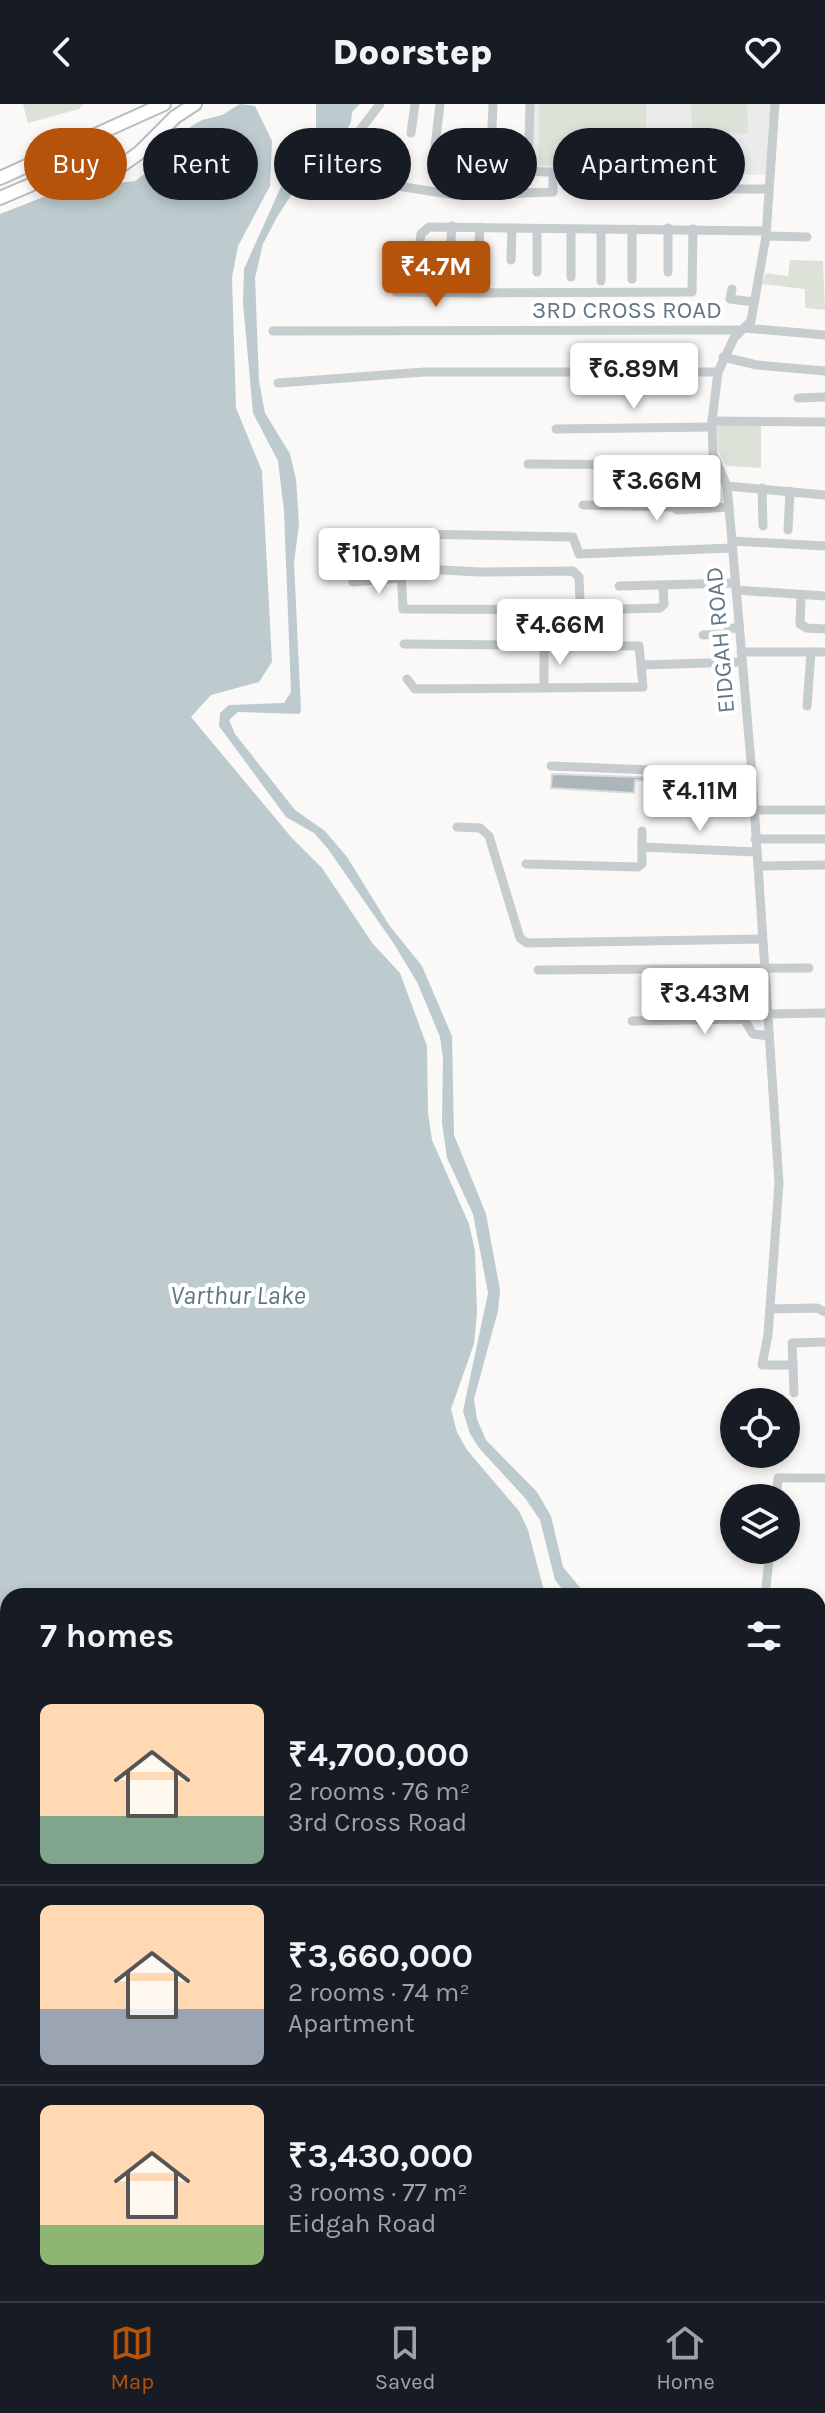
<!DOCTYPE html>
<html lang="en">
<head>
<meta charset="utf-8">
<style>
  :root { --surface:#171b24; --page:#242831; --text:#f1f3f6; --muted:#9ea1a6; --line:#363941; --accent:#b45309 }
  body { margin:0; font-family:Karla,sans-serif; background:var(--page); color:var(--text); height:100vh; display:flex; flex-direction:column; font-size:30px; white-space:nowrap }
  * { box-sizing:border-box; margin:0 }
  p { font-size:26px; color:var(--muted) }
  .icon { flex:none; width:44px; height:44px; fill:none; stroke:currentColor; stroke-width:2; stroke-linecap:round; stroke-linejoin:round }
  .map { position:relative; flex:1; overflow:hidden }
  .panel { position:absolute; left:0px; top:1484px; width:826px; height:714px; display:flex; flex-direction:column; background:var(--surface); border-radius:24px 24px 0 0; box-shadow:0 4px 12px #0003 }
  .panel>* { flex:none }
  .banner { position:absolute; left:24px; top:24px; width:778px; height:72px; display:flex; gap:16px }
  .controls { position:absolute; left:720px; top:1284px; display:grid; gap:16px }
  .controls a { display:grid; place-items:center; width:80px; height:80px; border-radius:50%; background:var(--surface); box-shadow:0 4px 12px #0003; font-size:40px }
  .price { position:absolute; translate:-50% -68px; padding:0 18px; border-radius:8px; background:#fff; color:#222; font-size:26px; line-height:52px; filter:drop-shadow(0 2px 4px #0008) }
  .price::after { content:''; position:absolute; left:50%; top:48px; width:24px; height:18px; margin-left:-12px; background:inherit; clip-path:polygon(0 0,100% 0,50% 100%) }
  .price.selected { background:var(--accent); color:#fff }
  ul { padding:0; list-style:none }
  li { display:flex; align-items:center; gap:24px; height:200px; padding:0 40px }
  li+li { border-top:2px solid var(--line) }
  li span { display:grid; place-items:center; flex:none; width:224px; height:160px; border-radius:12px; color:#555 }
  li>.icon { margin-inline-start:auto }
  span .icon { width:96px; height:96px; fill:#fffc; stroke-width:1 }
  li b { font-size:34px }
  h2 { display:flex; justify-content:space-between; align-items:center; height:96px; padding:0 40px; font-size:34px }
  .chip { padding:0 28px; border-radius:36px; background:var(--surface); box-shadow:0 4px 12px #0003; font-size:28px; line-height:72px }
  .chip.selected { background:var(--accent); color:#fff }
  header { display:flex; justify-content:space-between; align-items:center; height:104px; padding:0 40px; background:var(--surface); font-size:36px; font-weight:800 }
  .tabs { display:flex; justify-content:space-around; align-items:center; height:112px; border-top:2px solid var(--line); background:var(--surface); font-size:22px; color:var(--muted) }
  .tabs a { display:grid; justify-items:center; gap:4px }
  .tabs .selected { color:var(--accent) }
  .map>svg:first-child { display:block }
</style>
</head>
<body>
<header><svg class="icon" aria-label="back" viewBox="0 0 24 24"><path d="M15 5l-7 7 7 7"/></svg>Doorstep<svg class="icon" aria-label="heart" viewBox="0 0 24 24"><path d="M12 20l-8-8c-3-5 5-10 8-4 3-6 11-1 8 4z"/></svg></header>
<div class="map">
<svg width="825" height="2197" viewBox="0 0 825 2197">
  <rect width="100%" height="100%" fill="#faf9f7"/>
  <polygon fill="#eaebea" points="532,0 772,0 767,71 532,65"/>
  <g fill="#dce2d8">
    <polygon points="23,0 83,0 79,5 28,19"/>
    <rect x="539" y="0" width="107" height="61"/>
    <polygon points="691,0 747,0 748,29 692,31"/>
    <polygon points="790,156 823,157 825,206 805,204 805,185 762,180 766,169 788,172"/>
    <polygon points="717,319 761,319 761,364 727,362 718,346"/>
  </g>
  <g fill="#bdcbce">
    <polygon points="240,0 255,2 272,37 270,82 238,142 232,173 236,304 262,367 272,558 259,578 211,591 191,613 291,733 322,764 373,840 400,869 427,942 428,1009 432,1036 469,1120 475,1147 477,1209 474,1240 451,1305 457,1328 467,1346 519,1407 528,1426 543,1483 550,1492 8,1492 8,2190 140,2190 94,2197 7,2197 0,2185 0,110 64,85 135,77 157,61 174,33 202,16 222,11"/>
    <polygon points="316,0 360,0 352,8 351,18 338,43 316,33"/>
    <polygon points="310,35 329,44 299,79 277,113 263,140 255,174 259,277 265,309 290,350 296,375 299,420 294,459 301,607 299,610 238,608 229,616 235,630 295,706 325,727 347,753 389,821 422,862 452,932 454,1031 486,1110 500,1186 498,1207 474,1295 477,1315 486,1336 537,1388 551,1412 563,1463 587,1492 568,1492 555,1476 540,1416 525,1394 479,1344 470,1330 463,1307 488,1189 473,1110 447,1054 442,1019 443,954 440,933 417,878 394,840 328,745 314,729 286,713 219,622 220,609 229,601 284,599 291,588 284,407 278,357 253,309 243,198 244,165 283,78 287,40 293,44"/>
    <rect x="818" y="1667" width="7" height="205"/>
    <polygon points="180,2190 632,2190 629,2197 132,2197"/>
  </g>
  <polygon fill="#abb6bb" stroke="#dbdbd9" stroke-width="2" points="552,670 720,676 720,678 635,676 634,689 551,684"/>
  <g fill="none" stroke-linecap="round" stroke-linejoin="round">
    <defs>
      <g id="major">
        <polyline points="0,74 164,0"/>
        <polyline points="0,94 56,70 122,61 139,49 175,13 195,0"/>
      </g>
    </defs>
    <use href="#major" stroke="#b8bdc1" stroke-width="16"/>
    <g stroke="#c7cccf" stroke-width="9">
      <polyline points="530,0 528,67 653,74 725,73 726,85 767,85"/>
      <polyline points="775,0 766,132 751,217 734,234 718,268 712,317 713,350 727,382 732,437 752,670 779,1079 768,1231 762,1261 793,1261 792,1239 825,1238"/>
      <polyline points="411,29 415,0"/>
      <polyline points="344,47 380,0"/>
      <polyline points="485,59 492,24 493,0"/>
      <polyline points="432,68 440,0"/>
      <polyline points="340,73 455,91 553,88 553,68"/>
      <polyline points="480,123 476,189 692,188 693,125"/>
      <polyline points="601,126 601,177"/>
      <polyline points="766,132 807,133"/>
      <polyline points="419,144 421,130 429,123 765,127"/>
      <polyline points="511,156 512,124"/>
      <polyline points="449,164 452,122"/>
      <polyline points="537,168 537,126"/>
      <polyline points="668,168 668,124"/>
      <polyline points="571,173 571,126"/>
      <polyline points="632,175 632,125"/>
      <polyline points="732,185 730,195 754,198"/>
      <polyline points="396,188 476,189"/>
      <polyline points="744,224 825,231"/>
      <polyline points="273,227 741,226"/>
      <polyline points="723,253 757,261 825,267"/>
      <polyline points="278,279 424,268 718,268"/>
      <polyline points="798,294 825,293"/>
      <polyline points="712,317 825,318"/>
      <polyline points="556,325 712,323"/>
      <polyline points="528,360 676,361 717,358"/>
      <polyline points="727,382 825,391"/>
      <polyline points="762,384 763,422"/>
      <polyline points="583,401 673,403 677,406 729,403"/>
      <polyline points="788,426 790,387"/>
      <polyline points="412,430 569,433 573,433 579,450 732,444"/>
      <polyline points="732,437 825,442"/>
      <polyline points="353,478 401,474"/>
      <polyline points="619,482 735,479"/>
      <polyline points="736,486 825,492"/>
      <polyline points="801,492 800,520 807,524 825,525"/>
      <polyline points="587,506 403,505 401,467 406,464 479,468 573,467 579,473 580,499 587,506 660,504 664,500 663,482"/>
      <polyline points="703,531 726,530 729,525 739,523"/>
      <polyline points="404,540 639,542 641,561 742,558"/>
      <polyline points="741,548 825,548"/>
      <polyline points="407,575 415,585 643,583 641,561"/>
      <polyline points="544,584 544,541"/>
      <polyline points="807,602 811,548"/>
      <polyline points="551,662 752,670"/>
      <polyline points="649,683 724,686 727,685 728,669"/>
      <polyline points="754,706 825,706"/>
      <polyline points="457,723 480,724 489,732 520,834 527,839 762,835"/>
      <polyline points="755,735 825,735"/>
      <polyline points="642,743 756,748"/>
      <polyline points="526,760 638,763 642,760 642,727"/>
      <polyline points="758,762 825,761"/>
      <polyline points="538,866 809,864"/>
      <polyline points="767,910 825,909"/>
      <polyline points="632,917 744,915 753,930 769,932"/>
      <polyline points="770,1205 817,1204 825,1208"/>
      <polyline points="793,1261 794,1289"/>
      <polyline points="776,1394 778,1374 825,1374"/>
      <polyline points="765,1492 770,1446"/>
    </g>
    <use href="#major" stroke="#fff" stroke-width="12"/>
  </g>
  <g text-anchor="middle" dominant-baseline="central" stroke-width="8" stroke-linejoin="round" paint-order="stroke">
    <g font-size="24" fill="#637884" stroke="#fff">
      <text x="627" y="206">3RD CROSS ROAD</text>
      <text transform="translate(720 536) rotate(-95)">EIDGAH ROAD</text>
    </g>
    <g font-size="26" font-style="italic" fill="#5e777d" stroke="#fff">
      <text x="238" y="1191">Varthur Lake</text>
    </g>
  </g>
</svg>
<div class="controls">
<a><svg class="icon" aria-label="locate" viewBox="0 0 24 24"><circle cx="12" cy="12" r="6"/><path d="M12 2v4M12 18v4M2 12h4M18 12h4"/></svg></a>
<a><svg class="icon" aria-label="layers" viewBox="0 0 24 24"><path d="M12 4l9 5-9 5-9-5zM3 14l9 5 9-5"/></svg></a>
</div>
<b class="price selected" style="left:436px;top:205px">₹4.7M</b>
<b class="price" style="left:634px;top:307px">₹6.89M</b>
<b class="price" style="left:657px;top:419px">₹3.66M</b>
<b class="price" style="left:379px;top:492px">₹10.9M</b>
<b class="price" style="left:560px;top:563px">₹4.66M</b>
<b class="price" style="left:700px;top:729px">₹4.11M</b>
<b class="price" style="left:705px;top:932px">₹3.43M</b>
<div class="banner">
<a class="chip selected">Buy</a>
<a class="chip">Rent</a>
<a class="chip">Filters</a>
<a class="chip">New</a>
<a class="chip">Apartment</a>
</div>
<section class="panel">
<h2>7 homes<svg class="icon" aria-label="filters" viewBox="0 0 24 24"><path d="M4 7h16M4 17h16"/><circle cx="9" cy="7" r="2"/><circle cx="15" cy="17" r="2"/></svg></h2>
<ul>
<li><span style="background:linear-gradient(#ffd9b3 70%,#7fa58c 0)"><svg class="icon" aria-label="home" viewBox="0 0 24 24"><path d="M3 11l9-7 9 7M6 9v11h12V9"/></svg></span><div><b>₹4,700,000</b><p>2 rooms · 76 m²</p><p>3rd Cross Road</p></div></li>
<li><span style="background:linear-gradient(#ffd9b3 65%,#9aa5b1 0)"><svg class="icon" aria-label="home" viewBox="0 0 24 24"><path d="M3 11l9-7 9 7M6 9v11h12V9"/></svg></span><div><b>₹3,660,000</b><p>2 rooms · 74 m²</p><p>Apartment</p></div></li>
<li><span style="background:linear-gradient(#ffd9b3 75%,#8fb573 0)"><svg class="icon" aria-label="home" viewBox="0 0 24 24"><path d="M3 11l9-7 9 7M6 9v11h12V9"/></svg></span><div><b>₹3,430,000</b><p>3 rooms · 77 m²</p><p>Eidgah Road</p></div></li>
</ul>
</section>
</div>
<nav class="tabs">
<a class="selected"><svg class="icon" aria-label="map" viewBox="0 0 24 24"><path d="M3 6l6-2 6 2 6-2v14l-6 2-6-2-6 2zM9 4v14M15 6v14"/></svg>Map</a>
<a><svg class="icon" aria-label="saved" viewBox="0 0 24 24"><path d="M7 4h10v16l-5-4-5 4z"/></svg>Saved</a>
<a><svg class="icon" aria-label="home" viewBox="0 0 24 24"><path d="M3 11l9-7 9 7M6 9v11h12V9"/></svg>Home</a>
</nav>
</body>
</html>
